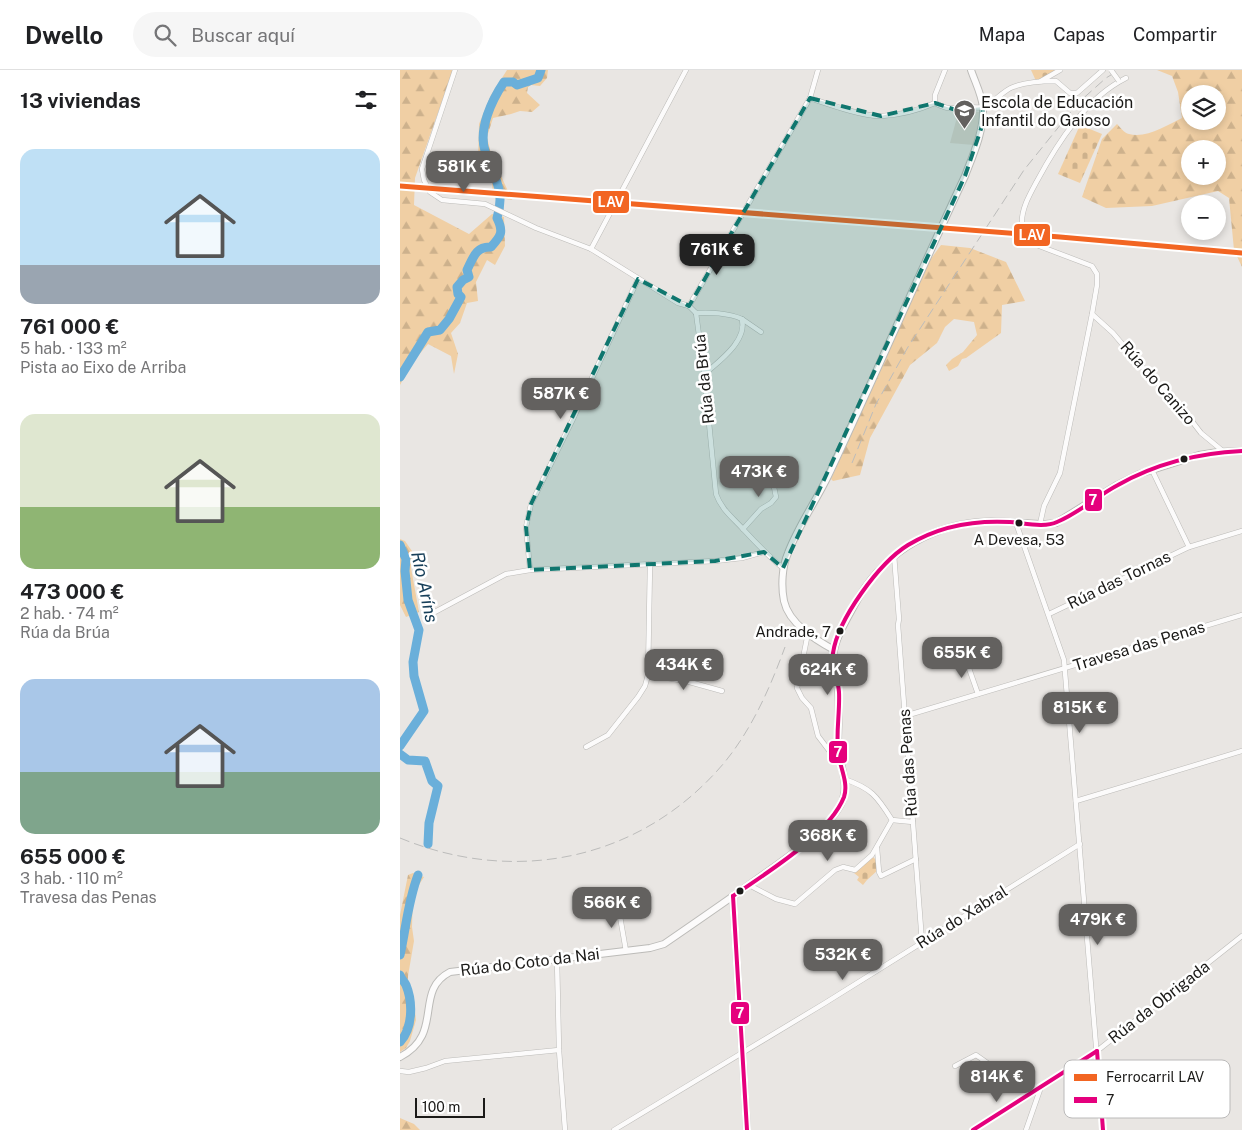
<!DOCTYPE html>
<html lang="es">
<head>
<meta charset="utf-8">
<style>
  :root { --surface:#fff; --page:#f6f6f6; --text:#202124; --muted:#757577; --line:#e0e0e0; --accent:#63615f }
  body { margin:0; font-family:"Public Sans",sans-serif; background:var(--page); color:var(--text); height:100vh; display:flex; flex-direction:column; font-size:19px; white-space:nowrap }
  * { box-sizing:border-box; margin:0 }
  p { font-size:16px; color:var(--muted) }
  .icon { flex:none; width:28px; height:28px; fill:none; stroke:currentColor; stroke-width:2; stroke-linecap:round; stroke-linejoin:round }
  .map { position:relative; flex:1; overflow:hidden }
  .sheet { display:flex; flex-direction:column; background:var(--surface); width:400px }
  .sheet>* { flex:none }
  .buttons { position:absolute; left:781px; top:15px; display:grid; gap:10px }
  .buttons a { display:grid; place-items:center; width:45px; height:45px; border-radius:50%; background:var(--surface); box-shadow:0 2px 8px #0003; font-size:25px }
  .scale { position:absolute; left:15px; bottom:12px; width:70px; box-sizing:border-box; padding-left:5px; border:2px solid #1b1a18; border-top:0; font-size:14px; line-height:18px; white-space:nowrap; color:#1b1a18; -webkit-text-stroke:4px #fff; paint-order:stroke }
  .price { position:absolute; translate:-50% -42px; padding:0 11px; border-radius:10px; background:var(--accent); color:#fff; font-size:16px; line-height:32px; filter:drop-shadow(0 1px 2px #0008) }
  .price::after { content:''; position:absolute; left:50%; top:30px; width:15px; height:11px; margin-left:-8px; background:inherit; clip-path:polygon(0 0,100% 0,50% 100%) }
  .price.active { background:#222; color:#fff }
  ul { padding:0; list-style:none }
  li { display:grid; align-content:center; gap:10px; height:265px; padding:0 20px }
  li span { display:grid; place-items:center; height:155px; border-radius:15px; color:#555 }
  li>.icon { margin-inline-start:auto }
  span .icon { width:90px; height:90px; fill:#fffc; stroke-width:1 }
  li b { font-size:21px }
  h2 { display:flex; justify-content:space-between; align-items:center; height:60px; padding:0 20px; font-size:21px }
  header { display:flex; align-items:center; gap:30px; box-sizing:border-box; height:70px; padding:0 25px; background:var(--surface); border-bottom:1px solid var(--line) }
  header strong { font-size:24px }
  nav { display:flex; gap:28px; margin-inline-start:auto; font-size:18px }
  .search { width:350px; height:45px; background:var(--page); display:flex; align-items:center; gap:12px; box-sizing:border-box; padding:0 18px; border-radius:28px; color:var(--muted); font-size:19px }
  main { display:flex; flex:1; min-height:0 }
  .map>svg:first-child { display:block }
</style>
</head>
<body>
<header>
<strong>Dwello</strong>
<div class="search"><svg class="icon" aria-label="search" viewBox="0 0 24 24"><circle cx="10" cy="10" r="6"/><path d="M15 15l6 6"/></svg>Buscar aquí</div>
<nav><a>Mapa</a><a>Capas</a><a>Compartir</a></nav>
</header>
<main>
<section class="sheet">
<h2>13 viviendas<svg class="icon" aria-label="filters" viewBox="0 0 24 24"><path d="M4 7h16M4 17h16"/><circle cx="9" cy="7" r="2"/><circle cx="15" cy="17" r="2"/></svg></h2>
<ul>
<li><span style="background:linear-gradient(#bfe0f5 75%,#9aa5b1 0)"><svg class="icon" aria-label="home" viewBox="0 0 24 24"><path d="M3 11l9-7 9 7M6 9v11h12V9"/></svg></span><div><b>761 000 €</b><p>5 hab. · 133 m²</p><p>Pista ao Eixo de Arriba</p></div></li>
<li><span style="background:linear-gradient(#dfe7d0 60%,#8fb573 0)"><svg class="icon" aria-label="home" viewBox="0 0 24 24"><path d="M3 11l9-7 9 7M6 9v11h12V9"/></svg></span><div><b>473 000 €</b><p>2 hab. · 74 m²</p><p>Rúa da Brúa</p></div></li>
<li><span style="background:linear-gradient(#a9c7e8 60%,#7fa58c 0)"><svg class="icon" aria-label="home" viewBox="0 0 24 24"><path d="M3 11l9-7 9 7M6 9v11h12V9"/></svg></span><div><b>655 000 €</b><p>3 hab. · 110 m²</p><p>Travesa das Penas</p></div></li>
</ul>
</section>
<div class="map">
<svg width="842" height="1060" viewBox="0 0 842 1060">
  <defs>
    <pattern id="forest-firs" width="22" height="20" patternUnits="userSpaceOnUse" patternTransform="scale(1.25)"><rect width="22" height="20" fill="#f0cfa4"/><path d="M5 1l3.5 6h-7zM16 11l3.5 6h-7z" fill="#cdb18c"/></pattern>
    <pattern id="cemetery-stones" width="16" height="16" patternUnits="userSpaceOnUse" patternTransform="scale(1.25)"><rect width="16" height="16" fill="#f0cfa4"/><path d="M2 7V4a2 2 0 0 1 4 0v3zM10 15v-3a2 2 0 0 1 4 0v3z" fill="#cdb18c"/></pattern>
  </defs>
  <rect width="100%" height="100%" fill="#e9e6e3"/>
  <polygon fill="#ddd6cf" points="559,40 580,42 574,75 550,73"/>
  <g fill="url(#forest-firs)" fill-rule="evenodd">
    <polygon points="0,0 53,0 15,108 14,135 69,164 92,144 104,147 105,176 95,195 87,190 76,212 78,231 67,233 60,253 51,263 58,284 54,304 51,286 28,274 12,293 0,315"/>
    <polygon points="107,0 148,0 147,8 140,16 131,15 128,17 127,23 140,35 132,42 120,41 111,44 93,48 87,67 91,84 112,130 93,127 92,113 78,91 79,54 91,25"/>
    <path d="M757,0H842V197L834,180L829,128L818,121L752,136L706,138L682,127L702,69L717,54C720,57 724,63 729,64C746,69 767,55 782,48L778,22L772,6ZM790,24H818V51H790ZM790,79H818V106H790Z"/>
    <polygon points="541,175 570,178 606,192 625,231 602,235 601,263 566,288 562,289 558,296 549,301 546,295 552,289 563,282 577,265 574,252 554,249 545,257 537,273 510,295 470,368 460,405 433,411 431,409 518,216 530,190"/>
    <polygon points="0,469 5,471 14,484 11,498 19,542 6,547 0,535"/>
    <polygon points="13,803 24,807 13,824 12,857 14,871 8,906 8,916 13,926 16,950 10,971 6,978 0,982 0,845 8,805"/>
    <polygon points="0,1048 14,1054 20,1060 0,1060"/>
  </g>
  <g fill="url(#cemetery-stones)">
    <polygon points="631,0 657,0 636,11"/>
    <polygon points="680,55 702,64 680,113 658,104"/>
    <polygon points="473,787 477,791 478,800 467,810 463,815 457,810 459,807 454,803"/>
  </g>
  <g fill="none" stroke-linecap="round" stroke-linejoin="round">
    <g stroke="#6aafda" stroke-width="9">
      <path d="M0,307L28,262L40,260L49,249L61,227L58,224L57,217L63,210L69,207L67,200C73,188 76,176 91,177C101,166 104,162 97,148C106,119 93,107 85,81C78,59 92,30 104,12H113L117,15L138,8L141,0"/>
      <polyline points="0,475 6,489 5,501 8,530 19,560 13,592 14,606 24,641 0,676"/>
      <polyline points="0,684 8,690 25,691 32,711 38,716 29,753 28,774"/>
      <path d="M0,885C6,858 8,831 18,805"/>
      <path d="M0,905C1,909 4,911 6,915C13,932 13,958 0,972"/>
    </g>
    <defs>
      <g id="street">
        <polyline points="55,0 22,99 24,110 30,122 42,130 85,134 136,158 191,179 278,233 289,236 296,243"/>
        <polyline points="641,11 660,0"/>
        <path d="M410,28C428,34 464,47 482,46C499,45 519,40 535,33C550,41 553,38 568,37C573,37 579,38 584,37C594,33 602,21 613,17C626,12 643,11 656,11L670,23H677L703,0"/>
        <polyline points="535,33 535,25 545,0"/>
        <polyline points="191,179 286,0"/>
        <polyline points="295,185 305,182 319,184"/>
        <polyline points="289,236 410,28 418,0"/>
        <path d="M296,243L304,302L316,424C321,439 333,448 343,459C356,473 368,486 383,498"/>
        <path d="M296,243C309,242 329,243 342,249C347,270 322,289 308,301L304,302"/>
        <polyline points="692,244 713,263 734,288 788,346 801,363 824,382"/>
        <polyline points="342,249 361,262"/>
        <polyline points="752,400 789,477"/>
        <polyline points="616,453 664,590 703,1060"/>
        <path d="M640,454L644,436L660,403L692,244L697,215V204L692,196L634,174L623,166C623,162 622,158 622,154C621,139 630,124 637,111C658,72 686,28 726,8"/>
        <polyline points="343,459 361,439 371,433 376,427 374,417 378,405"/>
        <polyline points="494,485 499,549 498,555 522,872"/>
        <polyline points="130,500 126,457 131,434 172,351 238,209"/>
        <polyline points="33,543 106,504 130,500 315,491 342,488 364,482"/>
        <polyline points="649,544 789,477 842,461"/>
        <polyline points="408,563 397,618 402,628 411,638 418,666 434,687 439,690"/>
        <polyline points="565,587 578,624"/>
        <polyline points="248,605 286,611 322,621"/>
        <polyline points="505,646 842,545"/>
        <polyline points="186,677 208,665 238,627 245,616 248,605 250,494"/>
        <path d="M444,709C471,718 477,726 492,750L513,752"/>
        <polyline points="676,731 842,681"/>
        <polyline points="477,778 479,802 481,806 516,789"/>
        <polyline points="349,815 376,829 395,834 435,800 443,797 455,800 472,785 492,750"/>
        <polyline points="218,835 226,881"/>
        <polyline points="157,889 159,980 165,1060"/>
        <polyline points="555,996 576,985 630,1023"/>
        <polyline points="0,1001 9,1002 26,998 45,991 159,980"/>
        <polyline points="214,1060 425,933 680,774"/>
        <polyline points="573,1060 697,981 842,866"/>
        <polyline points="626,1060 641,1017"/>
      </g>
      <g id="secondary">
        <path d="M434,580C416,570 389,554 384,531C381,516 382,497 388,483C399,454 417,430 430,402C476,304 519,204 565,106C573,85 584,61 583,38C582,25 575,12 571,0"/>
        <polyline points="333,826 347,1060"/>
        <path d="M0,987C45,964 13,921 50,902L250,878L264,874C296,852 328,830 360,807C384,790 427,761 441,734C451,714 438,693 438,672C438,655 440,636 438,619C437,608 432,597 433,586C435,568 447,549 455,534C480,487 525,457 579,452C601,450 624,454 646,454L656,453L717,415L739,404L799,385L818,382L842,381"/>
      </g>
    </defs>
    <use href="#street" stroke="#bcbbb8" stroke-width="5.5"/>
    <use href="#secondary" stroke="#bcbbb8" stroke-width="8"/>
    <use href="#street" stroke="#fcfbfb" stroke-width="4.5"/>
    <use href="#secondary" stroke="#fcfbfb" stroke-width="6"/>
    <g stroke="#bcbcbb" stroke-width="1" stroke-dasharray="10 5" stroke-linecap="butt">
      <polyline points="452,393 476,334 508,277 624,100 678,33 706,8 719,0"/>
      <path d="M0,768C116,816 242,790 324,693C352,659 370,618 385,577"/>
    </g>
    <defs>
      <polyline id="street-bridge" points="711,0 719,11"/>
    </defs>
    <use href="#street-bridge" stroke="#bcbbb8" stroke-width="5.5" stroke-linecap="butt"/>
    <use href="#street-bridge" stroke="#fcfbfb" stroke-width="4.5"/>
    <defs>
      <g id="bus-1">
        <path d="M333,826C366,803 429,765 444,727C449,712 439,696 438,681C436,661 440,642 439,622C438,609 432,597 433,583C438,549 479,493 508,475C539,456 574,450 610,452C624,453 645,458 657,452C679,443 697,426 718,415C755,394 799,383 842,381"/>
        <polyline points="333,826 347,1060"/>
        <polyline points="697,981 703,1060"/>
        <polyline points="573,1060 697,981"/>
      </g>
    </defs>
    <use href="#bus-1" stroke="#fff" stroke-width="8"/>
    <use href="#bus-1" stroke="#e5007d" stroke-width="4"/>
    <defs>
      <polyline id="rail-1" points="0,116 660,167 842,183"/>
    </defs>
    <use href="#rail-1" stroke="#fff" stroke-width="9"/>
    <use href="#rail-1" stroke="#f26522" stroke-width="5"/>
  </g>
  <path fill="#0f766e" fill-opacity="0.2" stroke="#0f766e" stroke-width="4" stroke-dasharray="10 6" stroke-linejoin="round" d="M410,28L481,46L535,33L556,40L583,37L582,56L565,106L383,498L364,482L315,491L130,500L126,457L131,434L238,209L289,236Z"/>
  <defs>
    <symbol id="school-pin" viewBox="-11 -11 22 30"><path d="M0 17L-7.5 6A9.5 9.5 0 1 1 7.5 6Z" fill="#63615f" stroke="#fff"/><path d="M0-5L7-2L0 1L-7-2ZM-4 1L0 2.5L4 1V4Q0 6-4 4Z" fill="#fff"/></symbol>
  </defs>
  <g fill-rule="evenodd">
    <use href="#school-pin" x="552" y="28" width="25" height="34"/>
  </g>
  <g fill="#1b1a18" stroke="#fff" stroke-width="2">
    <circle cx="784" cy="389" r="4.5"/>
    <circle cx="619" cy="453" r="4.5"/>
    <circle cx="440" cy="561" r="4.5"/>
    <circle cx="340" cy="821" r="4.5"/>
  </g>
  <g text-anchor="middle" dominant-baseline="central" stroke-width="5" stroke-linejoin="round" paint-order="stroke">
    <g font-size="15" fill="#1b1a18" stroke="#fff">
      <text x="619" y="469">A Devesa, 53</text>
      <text x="431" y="561" text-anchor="end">Andrade, 7</text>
    </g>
    <g font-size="16" fill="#1b1a18" stroke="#fff" text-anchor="start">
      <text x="581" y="32">Escola de Educación<tspan x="581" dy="18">Infantil do Gaioso</tspan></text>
    </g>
    <g font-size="16" fill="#1b1a18" stroke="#fff">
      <text transform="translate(304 309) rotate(-96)">Rúa da Brúa</text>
      <text transform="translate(758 313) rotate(49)">Rúa do Canizo</text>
      <text transform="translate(719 510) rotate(-26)">Rúa das Tornas</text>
      <text transform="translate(739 576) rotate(-17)">Travesa das Penas</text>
      <text transform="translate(508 693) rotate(-94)">Rúa das Penas</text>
      <text transform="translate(562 847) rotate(-32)">Rúa do Xabral</text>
      <text transform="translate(130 892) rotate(-7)">Rúa do Coto da Nai</text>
      <text transform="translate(759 932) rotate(-38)">Rúa da Obrigada</text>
    </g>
    <g font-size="18" font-style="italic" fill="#173f59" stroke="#fff">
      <text transform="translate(25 517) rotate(78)">Río Aríns</text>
    </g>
  </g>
  <rect x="664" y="990" width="166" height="58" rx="8" fill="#fff" stroke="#bbbaba" stroke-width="1"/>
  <rect x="674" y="1004" width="23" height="7" fill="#f26522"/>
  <rect x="674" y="1027" width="23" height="6" fill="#e5007d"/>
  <g font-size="14" fill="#1b1a18">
    <text x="706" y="1012">Ferrocarril LAV</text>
    <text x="706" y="1035">7</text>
  </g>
  <g stroke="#fff" stroke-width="2">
    <rect x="192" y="120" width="38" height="24" rx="5" fill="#f26522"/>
    <rect x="613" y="153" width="38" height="24" rx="5" fill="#f26522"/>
    <rect x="684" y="418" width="19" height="24" rx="5" fill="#e5007d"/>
    <rect x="428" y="670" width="20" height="24" rx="5" fill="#e5007d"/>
    <rect x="330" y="931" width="20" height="24" rx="5" fill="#e5007d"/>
  </g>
  <g font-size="14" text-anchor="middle" font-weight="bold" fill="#fff">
    <text x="211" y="137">LAV</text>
    <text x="632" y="170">LAV</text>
    <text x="693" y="435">7</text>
    <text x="438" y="687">7</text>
    <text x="340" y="948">7</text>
  </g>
</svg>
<div class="buttons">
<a><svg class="icon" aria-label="layers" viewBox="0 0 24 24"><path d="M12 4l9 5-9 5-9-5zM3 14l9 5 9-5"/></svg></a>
<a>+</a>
<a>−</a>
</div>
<div class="scale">100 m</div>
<b class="price" style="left:64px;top:123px">581K €</b>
<b class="price active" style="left:317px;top:206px">761K €</b>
<b class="price" style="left:161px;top:350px">587K €</b>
<b class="price" style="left:359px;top:428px">473K €</b>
<b class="price" style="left:562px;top:609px">655K €</b>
<b class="price" style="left:284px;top:621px">434K €</b>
<b class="price" style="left:428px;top:626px">624K €</b>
<b class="price" style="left:680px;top:664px">815K €</b>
<b class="price" style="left:428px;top:792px">368K €</b>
<b class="price" style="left:212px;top:859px">566K €</b>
<b class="price" style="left:698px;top:876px">479K €</b>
<b class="price" style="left:443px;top:911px">532K €</b>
<b class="price" style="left:597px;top:1033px">814K €</b>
</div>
</main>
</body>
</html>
